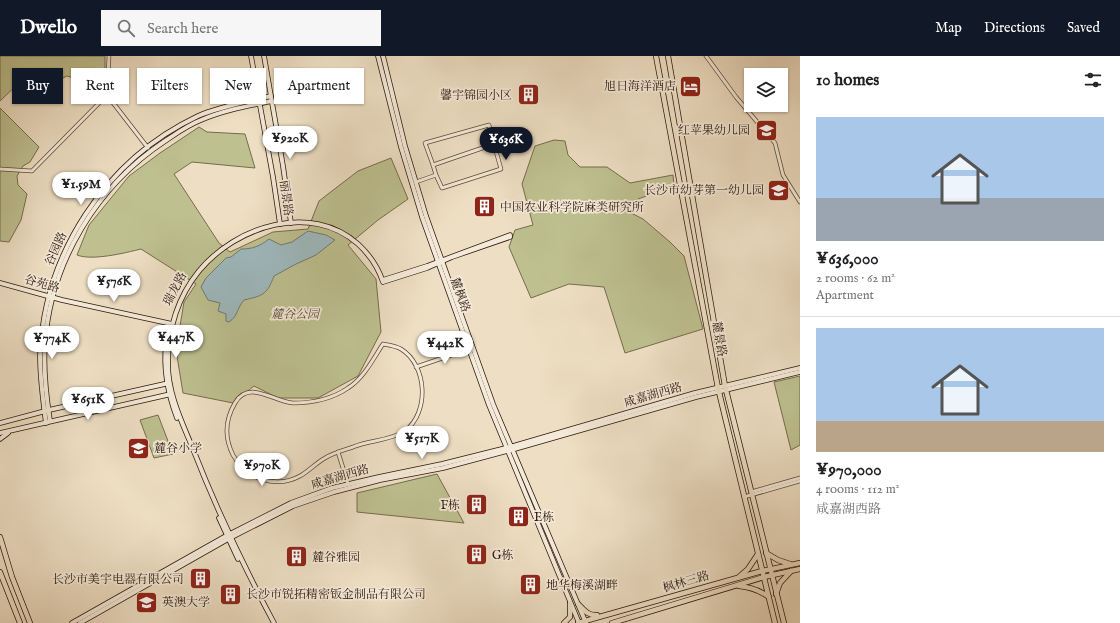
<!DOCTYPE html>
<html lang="en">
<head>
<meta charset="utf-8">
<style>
  :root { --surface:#fff; --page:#f6f6f6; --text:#202124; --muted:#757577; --line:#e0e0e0; --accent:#111827 }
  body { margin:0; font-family:"IM FELL English","Noto Serif SC",serif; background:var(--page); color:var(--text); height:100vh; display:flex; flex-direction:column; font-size:15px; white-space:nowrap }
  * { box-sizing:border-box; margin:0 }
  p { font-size:13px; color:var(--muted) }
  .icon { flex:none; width:22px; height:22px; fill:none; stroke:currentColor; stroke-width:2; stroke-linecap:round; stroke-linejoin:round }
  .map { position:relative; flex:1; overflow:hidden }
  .side { display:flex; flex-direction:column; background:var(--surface); width:320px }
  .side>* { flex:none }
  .banner { position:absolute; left:12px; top:12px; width:380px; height:36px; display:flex; gap:8px }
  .buttons { position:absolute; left:744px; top:12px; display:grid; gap:8px }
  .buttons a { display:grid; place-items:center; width:44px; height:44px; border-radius:0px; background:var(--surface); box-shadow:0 1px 3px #0004; font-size:20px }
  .price { position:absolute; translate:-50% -34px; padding:0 9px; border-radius:14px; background:#fff; color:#222; font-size:13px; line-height:26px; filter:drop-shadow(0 1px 2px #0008) }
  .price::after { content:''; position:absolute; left:50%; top:24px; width:12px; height:9px; margin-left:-6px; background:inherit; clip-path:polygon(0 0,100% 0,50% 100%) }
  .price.current { background:var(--accent); color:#fff }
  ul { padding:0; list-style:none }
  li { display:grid; align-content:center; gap:8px; height:212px; padding:0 16px }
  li+li { border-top:1px solid var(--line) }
  li span { display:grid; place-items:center; height:124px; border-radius:0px; color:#555 }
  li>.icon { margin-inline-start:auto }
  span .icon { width:72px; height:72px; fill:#fffc; stroke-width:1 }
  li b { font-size:17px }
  h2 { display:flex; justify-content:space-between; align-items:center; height:48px; padding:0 16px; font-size:17px }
  .tag { padding:0 14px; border-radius:0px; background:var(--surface); box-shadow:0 1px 3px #0004; font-size:14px; line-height:36px }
  .tag.current { background:var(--accent); color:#fff }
  header { display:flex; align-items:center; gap:24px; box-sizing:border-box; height:56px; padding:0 20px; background:var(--accent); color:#fff }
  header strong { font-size:19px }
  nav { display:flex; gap:22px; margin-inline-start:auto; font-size:14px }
  .search { width:280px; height:36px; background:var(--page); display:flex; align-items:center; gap:10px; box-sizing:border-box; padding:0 14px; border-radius:0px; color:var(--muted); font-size:15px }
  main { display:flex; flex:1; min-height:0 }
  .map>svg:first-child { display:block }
</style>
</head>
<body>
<header>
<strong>Dwello</strong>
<div class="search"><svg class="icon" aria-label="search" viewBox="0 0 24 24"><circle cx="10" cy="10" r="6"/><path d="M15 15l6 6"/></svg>Search here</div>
<nav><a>Map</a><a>Directions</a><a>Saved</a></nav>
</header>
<main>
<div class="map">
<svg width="800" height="567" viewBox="0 0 800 567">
  <rect width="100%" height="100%" fill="#eedfc4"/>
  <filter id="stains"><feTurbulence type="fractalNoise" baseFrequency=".005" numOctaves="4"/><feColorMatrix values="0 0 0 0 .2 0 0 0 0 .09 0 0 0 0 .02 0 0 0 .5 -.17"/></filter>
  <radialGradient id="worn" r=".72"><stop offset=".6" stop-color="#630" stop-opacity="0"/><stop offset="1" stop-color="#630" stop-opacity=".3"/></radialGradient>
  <g fill="#bec090" stroke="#756c4d">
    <polygon points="0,0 105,0 105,12 77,23 67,20 54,26 34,23 21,25 0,45"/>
    <polygon points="0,52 39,91 30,106 23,110 17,120 18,129 27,138 21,164 9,186 0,185"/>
    <path d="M199,71L207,76L245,78L255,112L192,106L174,118L219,187L230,196L273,176L308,173L319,145L358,115L391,102L408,143L378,164L348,189L376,223L381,276L358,320L318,342H278L254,330L233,347L183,337L176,294L184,246L196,228L141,193C125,197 92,205 77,199L89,169L129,120L160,97Z"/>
    <polygon points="554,84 565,85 568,99 580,111 607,111 630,127 673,119 674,130 630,146 629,156 643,163 670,186 684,200 703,273 625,297 604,231 569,228 531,242 509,191 515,174 533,169 522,128 535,90"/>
    <polygon points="800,320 800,389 791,394 774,326"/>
    <polygon points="158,359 173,398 154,402 140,364"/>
    <polygon points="437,418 464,467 357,456 357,437"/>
  </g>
  <path fill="#9ebabf" stroke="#707977" d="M308,175L326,179L335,184L316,199L296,208L274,220C267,239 262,240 244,244C236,253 239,259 229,266L226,265V258L218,255L220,247L208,244L201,231L206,222L226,202L231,201L241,193C253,193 260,190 269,183L281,189L292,186Z"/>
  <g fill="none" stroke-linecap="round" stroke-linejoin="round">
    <defs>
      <g id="street">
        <polyline points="706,0 736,41 775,87 783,119 800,146"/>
        <polyline points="107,39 148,92"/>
        <polyline points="433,109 425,87 489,69 494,88"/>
        <polyline points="0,113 32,115 107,39 109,0"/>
        <polyline points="416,126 436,119 442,132 501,113 494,88 433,109 436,119"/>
        <path d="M383,288C389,289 396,290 401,293C427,309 430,356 405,375C390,385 369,384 353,391C344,394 333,397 325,402C316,407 309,415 300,420C276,433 246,423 233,399C224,381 225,364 235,347C249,323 274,346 293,347C312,347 332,343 348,332C364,322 373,303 383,288Z"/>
        <polyline points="416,311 469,293"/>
        <polyline points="338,396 348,428"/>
        <polyline points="751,436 800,422"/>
        <polyline points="744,441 800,425"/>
      </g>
      <g id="secondary">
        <polyline points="251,0 273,121 280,168"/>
        <polyline points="264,0 283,110 291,167"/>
        <polyline points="378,0 401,91 422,161 489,349 579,567"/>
        <polyline points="383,0 405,90 426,160 493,348 586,567"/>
        <polyline points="0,227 62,244 172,268"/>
        <path d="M166,288C163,314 168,338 177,362"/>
        <path d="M50,365C46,339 43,313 45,287C51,205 97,130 165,85C177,77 188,69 201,64C224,54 248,50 272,45"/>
        <polyline points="0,367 49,354 169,327"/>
        <path d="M46,367C43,345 40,323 40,300C44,198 105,104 198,60C221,50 247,46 271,40"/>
        <polyline points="0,377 171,338"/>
        <polyline points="0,383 8,377"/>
        <polyline points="219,462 238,503"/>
        <polyline points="72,567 226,480 291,447 332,432 379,421 442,408 510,391 695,337 800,312"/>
        <polyline points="80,567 228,483 293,450 334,436 380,424 443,412 511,394 696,341 800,316"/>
        <path d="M274,567C244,511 216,452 193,393C182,366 168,338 168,308C168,274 177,242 199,215C236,170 311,146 358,188C370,199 378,211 383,226L427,212L452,201L510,181V179L427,210L383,224"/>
      </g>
      <g id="primary">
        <polyline points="656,0 718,332 775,567"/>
        <polyline points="668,0 725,330 784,567"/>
        <polyline points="0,481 12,521 30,567"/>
        <polyline points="766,497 778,504 790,508"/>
        <polyline points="0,516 20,567"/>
        <polyline points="739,521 748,513 758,498"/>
        <path d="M739,530C751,531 759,534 769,541"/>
        <polyline points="776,538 780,527 791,515"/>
        <path d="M578,548C584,554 588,560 597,559"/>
        <polyline points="564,567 570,561 570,547"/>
        <polyline points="578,567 762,515 800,507"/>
        <polyline points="612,567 764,521 800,513"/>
      </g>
    </defs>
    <use href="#street" stroke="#5c4938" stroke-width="4.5"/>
    <use href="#secondary" stroke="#2c170a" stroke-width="5.5"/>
    <use href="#primary" stroke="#2c170a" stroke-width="6"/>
    <use href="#street" stroke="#f4ead9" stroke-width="3"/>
    <use href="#secondary" stroke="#f4ead9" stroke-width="4"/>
    <use href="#primary" stroke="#eedfc4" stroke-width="4.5"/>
  </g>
  <defs>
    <symbol id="hotel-square" viewBox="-11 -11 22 22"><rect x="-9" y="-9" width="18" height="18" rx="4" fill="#8f2418" stroke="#f4ead9"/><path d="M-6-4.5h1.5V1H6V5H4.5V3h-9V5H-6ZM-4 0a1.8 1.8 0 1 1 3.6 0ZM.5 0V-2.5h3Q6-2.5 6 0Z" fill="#fff"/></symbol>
    <symbol id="building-square" viewBox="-11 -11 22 22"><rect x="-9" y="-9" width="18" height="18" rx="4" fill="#8f2418" stroke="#f4ead9"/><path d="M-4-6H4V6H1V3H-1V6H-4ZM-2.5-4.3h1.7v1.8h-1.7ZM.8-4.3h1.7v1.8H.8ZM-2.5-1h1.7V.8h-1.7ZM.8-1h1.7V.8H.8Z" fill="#fff"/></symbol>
    <symbol id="school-square" viewBox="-11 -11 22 22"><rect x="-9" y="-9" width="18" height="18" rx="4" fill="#8f2418" stroke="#f4ead9"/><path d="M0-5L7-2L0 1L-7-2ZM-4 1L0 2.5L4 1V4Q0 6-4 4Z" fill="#fff"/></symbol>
    <symbol id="university-square" viewBox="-11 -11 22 22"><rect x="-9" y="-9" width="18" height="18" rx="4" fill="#8f2418" stroke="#f4ead9"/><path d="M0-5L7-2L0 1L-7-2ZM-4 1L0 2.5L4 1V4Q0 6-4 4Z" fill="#fff"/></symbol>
  </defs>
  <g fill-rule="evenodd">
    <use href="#hotel-square" x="678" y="18" width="25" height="25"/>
    <use href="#building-square" x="516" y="26" width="25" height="25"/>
    <use href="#school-square" x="754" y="62" width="25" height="25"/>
    <use href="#school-square" x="766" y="122" width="25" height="25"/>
    <use href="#building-square" x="472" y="138" width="25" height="25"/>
    <use href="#school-square" x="126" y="380" width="25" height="25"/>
    <use href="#building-square" x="464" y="436" width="25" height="25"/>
    <use href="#building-square" x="506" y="448" width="25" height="25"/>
    <use href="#building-square" x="464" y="486" width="25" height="25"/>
    <use href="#building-square" x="284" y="488" width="25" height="25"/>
    <use href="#building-square" x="188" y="510" width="25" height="25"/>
    <use href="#building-square" x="518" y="516" width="25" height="25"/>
    <use href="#building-square" x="218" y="526" width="25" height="25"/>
    <use href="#university-square" x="134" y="534" width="25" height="25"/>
  </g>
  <g text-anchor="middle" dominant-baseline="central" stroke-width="3.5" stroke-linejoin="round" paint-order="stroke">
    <g font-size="12" fill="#2c170a" stroke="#f4ead9" text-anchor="start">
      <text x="676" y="30" text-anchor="end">旭日海洋酒店</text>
      <text x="512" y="39" text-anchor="end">馨宇锦园小区</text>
      <text x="750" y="74" text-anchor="end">红苹果幼儿园</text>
      <text x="764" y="134" text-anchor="end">长沙市幼芽第一幼儿园</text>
      <text x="500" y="151">中国农业科学院麻类研究所</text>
      <text x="154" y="392">麓谷小学</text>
      <text x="460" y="449" text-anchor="end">F栋</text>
      <text x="534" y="461">E栋</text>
      <text x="492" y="499">G栋</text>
      <text x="312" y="501">麓谷雅园</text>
      <text x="184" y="523" text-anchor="end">长沙市美宇电器有限公司</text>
      <text x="546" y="529">地华梅溪湖畔</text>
      <text x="246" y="538">长沙市锐拓精密钣金制品有限公司</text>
      <text x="162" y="546">英澳大学</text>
    </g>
    <g font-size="12" fill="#2c170a" stroke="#f4ead9">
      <text transform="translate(286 142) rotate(82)">丽景路</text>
      <text transform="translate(56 193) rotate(-66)">谷园路</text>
      <text transform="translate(42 228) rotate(16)">谷苑路</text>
      <text transform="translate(175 233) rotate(-62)">瑞龙路</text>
      <text transform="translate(460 239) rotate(70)">麓枫路</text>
      <text transform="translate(719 283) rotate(80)">麓景路</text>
      <text transform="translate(653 339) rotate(-16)">咸嘉湖西路</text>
      <text transform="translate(340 421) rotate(-16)">咸嘉湖西路</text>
      <text transform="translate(686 526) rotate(-16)">枫林三路</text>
    </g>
    <g font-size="12" font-style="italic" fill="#584a32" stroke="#f4ead9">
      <text x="295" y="258">麓谷公园</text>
    </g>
  </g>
  <rect width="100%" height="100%" filter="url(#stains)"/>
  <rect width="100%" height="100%" fill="url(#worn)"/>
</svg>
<div class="buttons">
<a><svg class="icon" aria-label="layers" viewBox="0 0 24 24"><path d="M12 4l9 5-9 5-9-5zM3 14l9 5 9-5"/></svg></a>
</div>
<b class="price" style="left:290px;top:104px">¥920K</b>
<b class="price current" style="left:506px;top:105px">¥636K</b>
<b class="price" style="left:81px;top:150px">¥1.59M</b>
<b class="price" style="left:114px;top:247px">¥576K</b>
<b class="price" style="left:176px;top:303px">¥447K</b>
<b class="price" style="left:52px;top:304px">¥774K</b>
<b class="price" style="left:445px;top:309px">¥442K</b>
<b class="price" style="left:88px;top:365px">¥651K</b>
<b class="price" style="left:422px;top:404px">¥517K</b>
<b class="price" style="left:262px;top:431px">¥970K</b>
<div class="banner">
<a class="tag current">Buy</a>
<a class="tag">Rent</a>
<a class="tag">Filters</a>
<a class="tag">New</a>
<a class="tag">Apartment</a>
</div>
</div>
<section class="side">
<h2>10 homes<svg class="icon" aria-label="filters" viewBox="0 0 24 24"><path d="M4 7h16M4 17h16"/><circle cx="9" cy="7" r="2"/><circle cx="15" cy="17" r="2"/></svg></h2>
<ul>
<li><span style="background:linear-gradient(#a9c7e8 65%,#9aa5b1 0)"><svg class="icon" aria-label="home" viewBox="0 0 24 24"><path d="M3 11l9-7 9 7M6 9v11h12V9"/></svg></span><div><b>¥636,000</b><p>2 rooms · 62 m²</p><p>Apartment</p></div></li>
<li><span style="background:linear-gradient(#a9c7e8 75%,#b9a48a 0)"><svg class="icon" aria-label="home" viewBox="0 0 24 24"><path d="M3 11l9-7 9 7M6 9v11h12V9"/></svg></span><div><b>¥970,000</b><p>4 rooms · 112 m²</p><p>咸嘉湖西路</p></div></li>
</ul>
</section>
</main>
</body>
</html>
